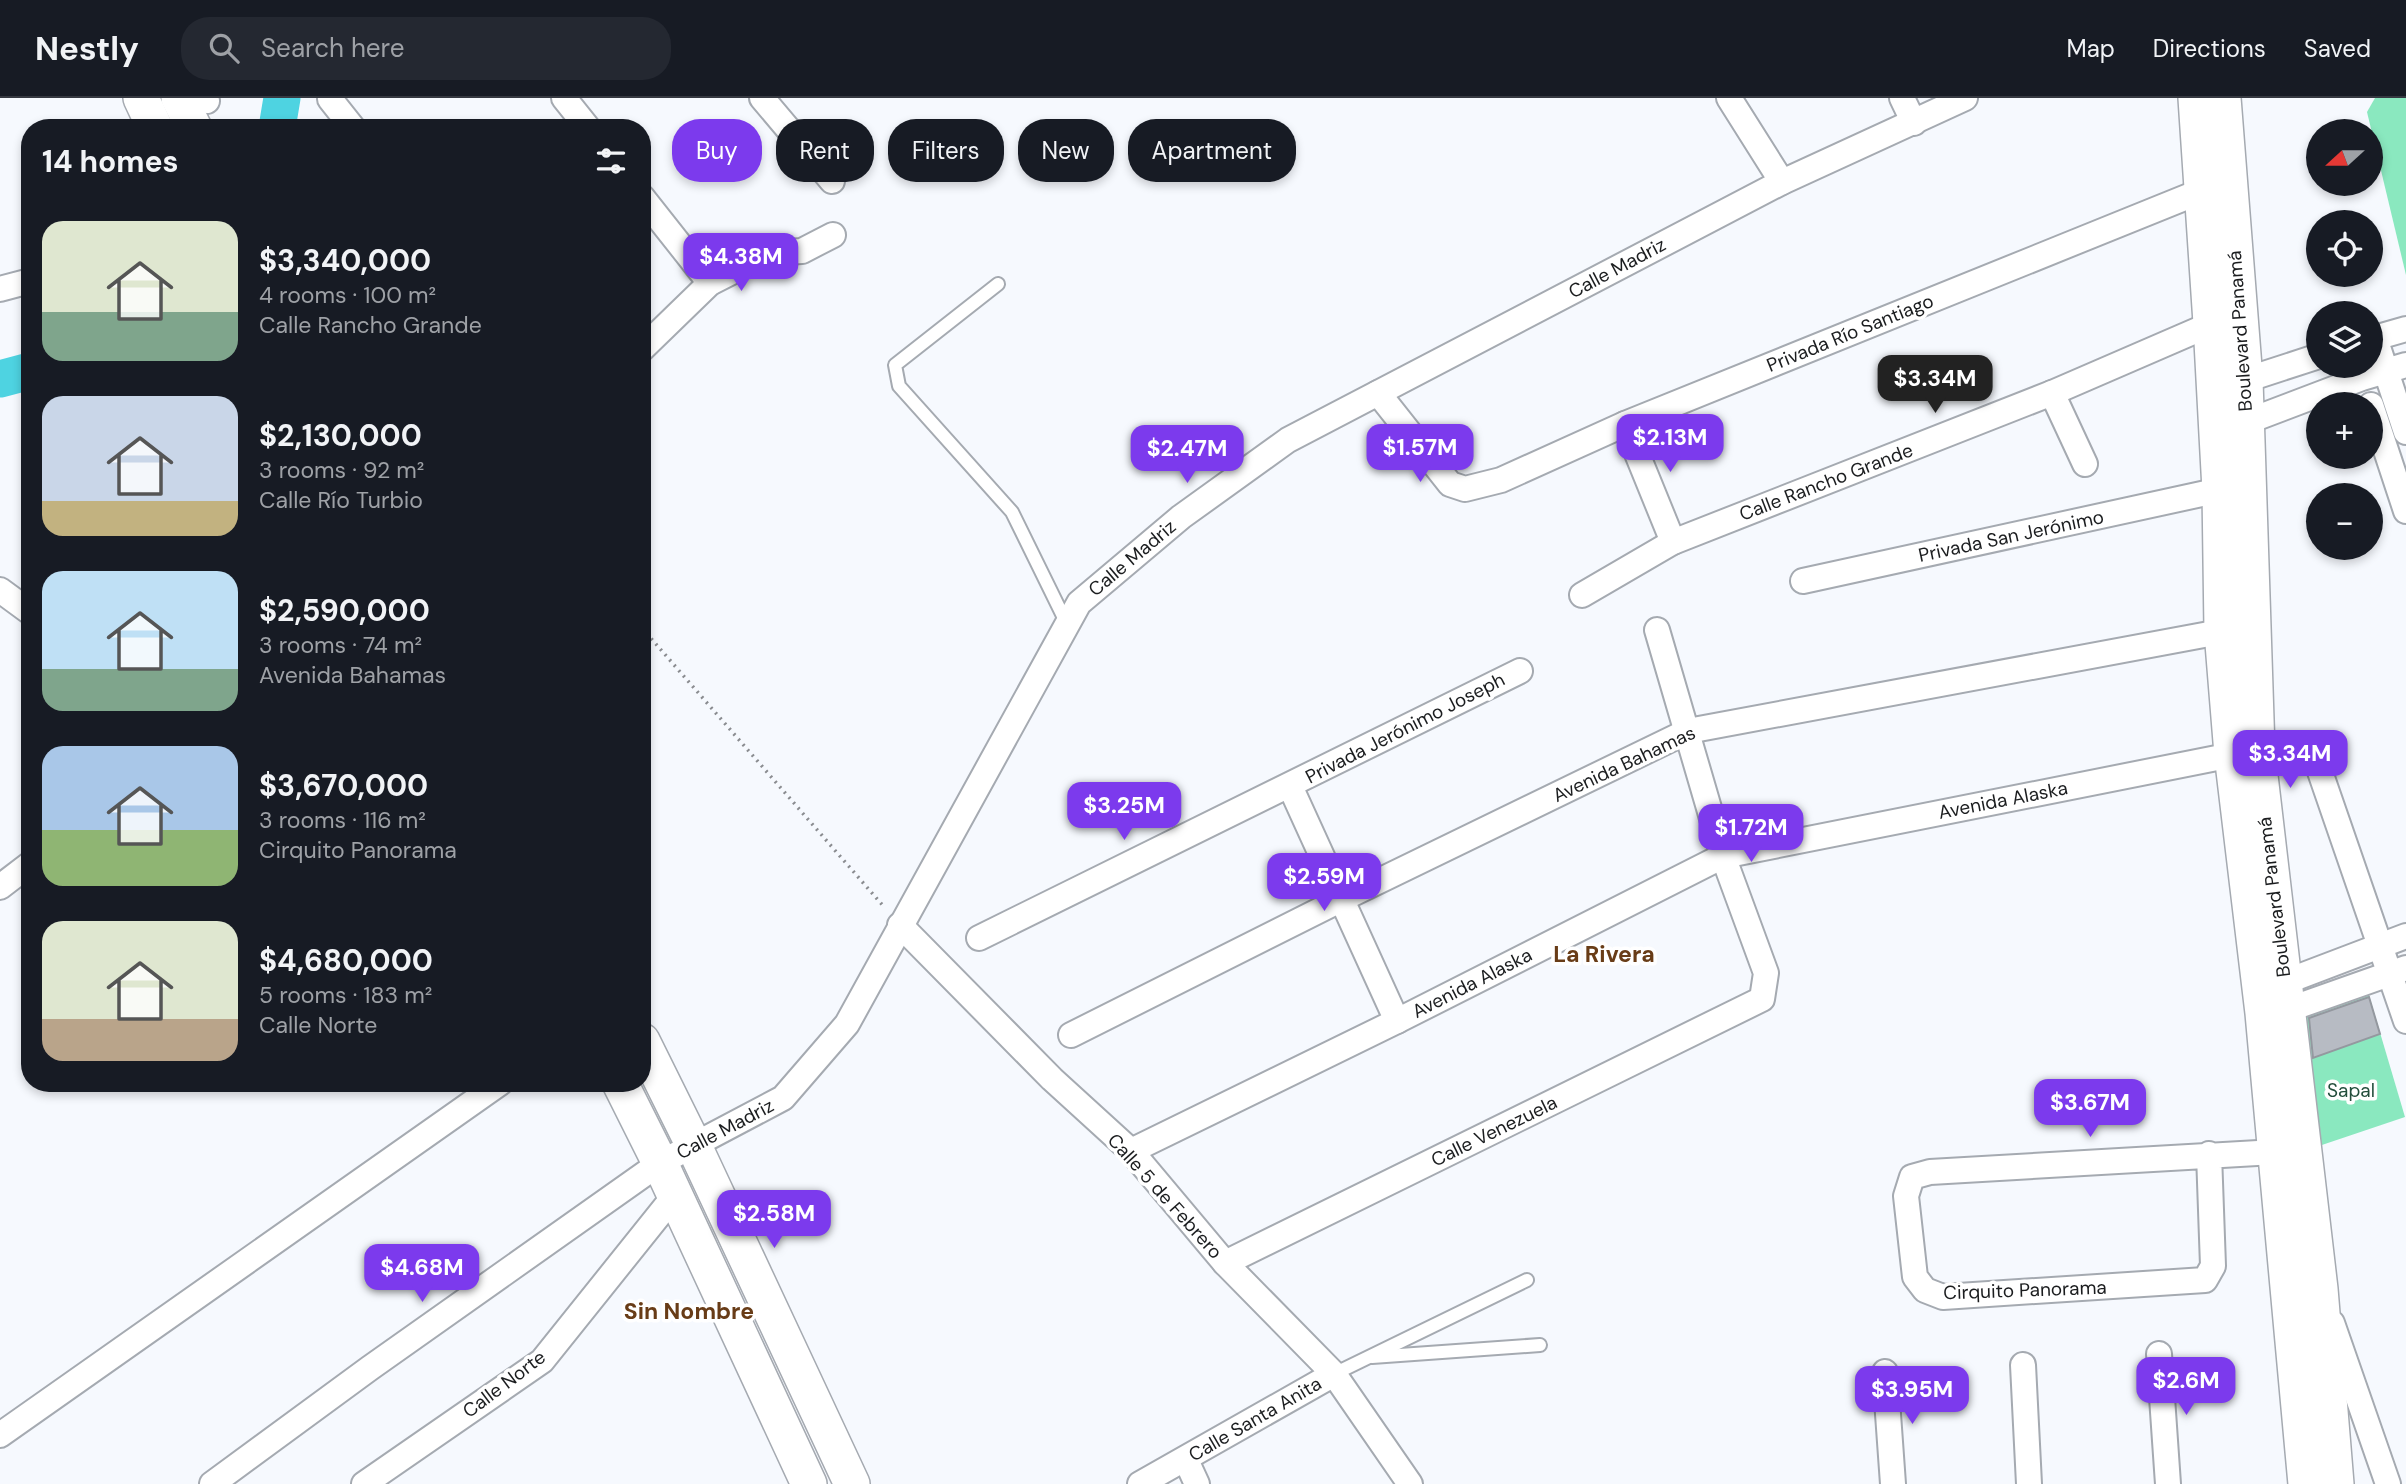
<!DOCTYPE html>
<html lang="en">
<head>
<meta charset="utf-8">
<style>
  :root { --surface:#171b24; --page:#242831; --text:#f1f3f6; --muted:#9ea1a6; --line:#363941; --accent:#7c3aed }
  body { margin:0; font-family:"DM Sans",sans-serif; background:var(--page); color:var(--text); height:100vh; display:flex; flex-direction:column; font-size:26px; white-space:nowrap }
  * { box-sizing:border-box; margin:0 }
  p { font-size:23px; color:var(--muted) }
  .icon { flex:none; width:38px; height:38px; fill:none; stroke:currentColor; stroke-width:2; stroke-linecap:round; stroke-linejoin:round }
  .map { position:relative; flex:1; overflow:hidden }
  .details { position:absolute; left:21px; top:21px; width:630px; height:973px; display:flex; flex-direction:column; background:var(--surface); border-radius:28px; box-shadow:0 4px 10px #0003 }
  .details>* { flex:none }
  .hud { position:absolute; left:672px; top:21px; width:665px; height:63px; display:flex; gap:14px }
  .needle { width:46px; rotate:249deg }
  .tools { position:absolute; left:2306px; top:21px; display:grid; gap:14px }
  .tools a { display:grid; place-items:center; width:77px; height:77px; border-radius:50%; background:var(--surface); box-shadow:0 4px 10px #0003; font-size:35px }
  .price { position:absolute; translate:-50% -60px; padding:0 16px; border-radius:14px; background:var(--accent); color:#fff; font-size:23px; line-height:46px; filter:drop-shadow(0 2px 4px #0008) }
  .price::after { content:''; position:absolute; left:50%; top:42px; width:21px; height:16px; margin-left:-10px; background:inherit; clip-path:polygon(0 0,100% 0,50% 100%) }
  .price.selected { background:#222; color:#fff }
  ul { padding:0; list-style:none }
  li { display:flex; align-items:center; gap:21px; height:175px; padding:0 21px }
  li span { display:grid; place-items:center; flex:none; width:196px; height:140px; border-radius:21px; color:#555 }
  li>.icon { margin-inline-start:auto }
  span .icon { width:84px; height:84px; fill:#fffc; stroke-width:1 }
  li b { font-size:30px }
  h2 { display:flex; justify-content:space-between; align-items:center; height:84px; padding:0 21px; font-size:30px }
  .pill { padding:0 24px; border-radius:28px; background:var(--surface); box-shadow:0 4px 10px #0003; font-size:24px; line-height:63px }
  .pill.selected { background:var(--accent); color:#fff }
  header { display:flex; align-items:center; gap:42px; box-sizing:border-box; height:98px; padding:0 35px; background:var(--surface); border-bottom:2px solid var(--line) }
  header strong { font-size:33px }
  nav { display:flex; gap:38px; margin-inline-start:auto; font-size:24px }
  .search { width:490px; height:63px; background:var(--page); display:flex; align-items:center; gap:18px; box-sizing:border-box; padding:0 24px; border-radius:28px; color:var(--muted); font-size:26px }
  .map>svg:first-child { display:block }
</style>
</head>
<body>
<header>
<strong>Nestly</strong>
<div class="search"><svg class="icon" aria-label="search" viewBox="0 0 24 24"><circle cx="10" cy="10" r="6"/><path d="M15 15l6 6"/></svg>Search here</div>
<nav><a>Map</a><a>Directions</a><a>Saved</a></nav>
</header>
<div class="map">
<svg width="2406" height="1386" viewBox="0 0 2406 1386">
  <rect width="100%" height="100%" fill="#f6f9fe"/>
  <g fill="#8ae8bf">
    <polygon points="2375,0 2406,0 2406,177 2367,14"/>
    <polygon points="2368,894 2405,1019 2310,1051 2296,919"/>
  </g>
  <g fill="none" stroke-linecap="round" stroke-linejoin="round">
    <g stroke="#4ed3e1" stroke-width="37">
      <polyline points="277,30 282,0"/>
      <polyline points="0,281 30,273"/>
    </g>
  </g>
  <polygon fill="#b7bbc3" stroke="#94989f" stroke-width="2" points="2369,899 2380,936 2313,960 2309,920"/>
  <g fill="none" stroke-linecap="round" stroke-linejoin="round">
    <defs>
      <g id="lane">
        <polyline points="998,186 895,267 899,288 1012,414 1067,526"/>
        <polyline points="1372,1259 1540,1247"/>
        <polyline points="1334,1276 1527,1182"/>
      </g>
      <g id="street">
        <polyline points="206,0 207,3"/>
        <polyline points="564,0 588,30"/>
        <polyline points="762,0 832,83"/>
        <polyline points="1729,0 1782,84"/>
        <polyline points="1902,0 1914,25"/>
        <polyline points="330,1 353,30"/>
        <polyline points="642,99 710,185"/>
        <polyline points="0,191 30,183"/>
        <polyline points="2375,240 2406,334"/>
        <polyline points="2371,241 2406,231"/>
        <polyline points="642,251 710,185 769,155 802,153 833,137"/>
        <polyline points="2230,287 2319,258"/>
        <polyline points="1378,295 1450,386 1465,391 1501,382 1625,326 2214,88"/>
        <polyline points="2052,295 2085,366"/>
        <polyline points="2371,307 2406,413"/>
        <polyline points="1625,326 1673,444"/>
        <polyline points="2233,329 2362,280 2406,267"/>
        <polyline points="1803,483 2220,392"/>
        <polyline points="0,492 30,514"/>
        <polyline points="1582,497 1673,444 2052,295 2223,221"/>
        <polyline points="1290,688 1397,923"/>
        <polyline points="0,789 30,766"/>
        <polyline points="900,827 1052,981 1131,1053 1225,1165 1334,1276 1410,1386"/>
        <polyline points="979,840 1520,573"/>
        <polyline points="2268,886 2285,884 2406,838"/>
        <polyline points="2274,914 2287,912 2406,870"/>
        <polyline points="1071,937 1342,801 1688,633 2236,531"/>
        <polyline points="1131,1053 1397,923 1723,758 2257,652 2295,650 2317,665 2406,923"/>
        <polyline points="2209,1056 2213,1168 2205,1182 1943,1199 1925,1192 1915,1179 1906,1098 1912,1079 1930,1074 2291,1053"/>
        <polyline points="1225,1165 1762,901 1766,875 1723,758 1657,532"/>
        <polyline points="2332,1225 2388,1386"/>
        <polyline points="2159,1256 2168,1386"/>
        <polyline points="2023,1267 2029,1386"/>
        <polyline points="1885,1274 1893,1386"/>
        <polyline points="0,1337 500,985"/>
        <polyline points="1186,1362 1197,1386"/>
        <polyline points="212,1386 370,1270 660,1065 783,1000 847,926 1079,505 1181,419 1288,342 1782,84 1965,0"/>
        <polyline points="364,1386 542,1263 675,1097"/>
        <polyline points="1140,1386 1334,1276"/>
      </g>
      <g id="secondary">
        <polyline points="141,0 155,30"/>
        <polyline points="179,0 194,30"/>
        <polyline points="2196,0 2211,225 2220,392 2222,533 2232,656 2263,915 2306,1386"/>
        <polyline points="2223,0 2245,282 2257,652 2320,1191 2336,1386"/>
        <polyline points="642,943 694,1048 852,1386"/>
        <polyline points="620,985 660,1065 809,1386"/>
      </g>
    </defs>
    <use href="#lane" stroke="#a5aab1" stroke-width="16"/>
    <use href="#street" stroke="#a5aab1" stroke-width="28"/>
    <use href="#secondary" stroke="#a5aab1" stroke-width="38"/>
    <polyline stroke="#8a8c90" stroke-width="3.5" stroke-dasharray="2 5" stroke-linecap="butt" points="642,530 885,810"/>
    <use href="#lane" stroke="#fff" stroke-width="12"/>
    <use href="#street" stroke="#fff" stroke-width="24"/>
    <use href="#secondary" stroke="#fff" stroke-width="35"/>
  </g>
  <g text-anchor="middle" dominant-baseline="central" stroke-width="7" stroke-linejoin="round" paint-order="stroke">
    <g font-size="19" fill="#1b1d1f" stroke="#fff">
      <text transform="translate(1617 170) rotate(-28)">Calle Madriz</text>
      <text transform="translate(2240 233) rotate(-94)">Boulevard Panamá</text>
      <text transform="translate(1850 235) rotate(-22)">Privada Río Santiago</text>
      <text transform="translate(1826 384) rotate(-21)">Calle Rancho Grande</text>
      <text transform="translate(2011 438) rotate(-12)">Privada San Jerónimo</text>
      <text transform="translate(1132 460) rotate(-40)">Calle Madriz</text>
      <text transform="translate(1405 630) rotate(-27)">Privada Jerónimo Joseph</text>
      <text transform="translate(1624 666) rotate(-25)">Avenida Bahamas</text>
      <text transform="translate(2003 702) rotate(-11)">Avenida Alaska</text>
      <text transform="translate(2274 799) rotate(-97)">Boulevard Panamá</text>
      <text transform="translate(1472 885) rotate(-27)">Avenida Alaska</text>
      <text transform="translate(725 1031) rotate(-28)">Calle Madriz</text>
      <text transform="translate(1494 1033) rotate(-26)">Calle Venezuela</text>
      <text transform="translate(1165 1098) rotate(48)">Calle 5 de Febrero</text>
      <text transform="translate(2025 1192) rotate(-2)">Cirquito Panorama</text>
      <text transform="translate(504 1286) rotate(-37)">Calle Norte</text>
      <text transform="translate(1255 1321) rotate(-30)">Calle Santa Anita</text>
    </g>
    <g font-size="19" fill="#234e3c" stroke="#fff">
      <text x="2351" y="992">Sapal</text>
    </g>
    <g font-size="23" font-weight="bold" fill="#683c17" stroke="#fff">
      <text x="1604" y="856">La Rivera</text>
      <text x="689" y="1213">Sin Nombre</text>
    </g>
  </g>
</svg>
<div class="tools">
<a><svg class="needle" viewBox="-14 -14 28 28"><path d="M0-13l5 13h-10z" fill="#e53935"/><path d="M0 13l5-13h-10z" fill="#9ea1a6"/></svg></a>
<a><svg class="icon" aria-label="locate" viewBox="0 0 24 24"><circle cx="12" cy="12" r="6"/><path d="M12 2v4M12 18v4M2 12h4M18 12h4"/></svg></a>
<a><svg class="icon" aria-label="layers" viewBox="0 0 24 24"><path d="M12 4l9 5-9 5-9-5zM3 14l9 5 9-5"/></svg></a>
<a>+</a>
<a>−</a>
</div>
<b class="price" style="left:741px;top:195px">$4.38M</b>
<b class="price selected" style="left:1935px;top:317px">$3.34M</b>
<b class="price" style="left:1670px;top:376px">$2.13M</b>
<b class="price" style="left:1420px;top:386px">$1.57M</b>
<b class="price" style="left:1187px;top:387px">$2.47M</b>
<b class="price" style="left:2290px;top:692px">$3.34M</b>
<b class="price" style="left:1124px;top:744px">$3.25M</b>
<b class="price" style="left:1751px;top:766px">$1.72M</b>
<b class="price" style="left:1324px;top:815px">$2.59M</b>
<b class="price" style="left:2090px;top:1041px">$3.67M</b>
<b class="price" style="left:774px;top:1152px">$2.58M</b>
<b class="price" style="left:422px;top:1206px">$4.68M</b>
<b class="price" style="left:2186px;top:1319px">$2.6M</b>
<b class="price" style="left:1912px;top:1328px">$3.95M</b>
<div class="hud">
<a class="pill selected">Buy</a>
<a class="pill">Rent</a>
<a class="pill">Filters</a>
<a class="pill">New</a>
<a class="pill">Apartment</a>
</div>
<section class="details">
<h2>14 homes<svg class="icon" aria-label="filters" viewBox="0 0 24 24"><path d="M4 7h16M4 17h16"/><circle cx="9" cy="7" r="2"/><circle cx="15" cy="17" r="2"/></svg></h2>
<ul>
<li><span style="background:linear-gradient(#dfe7d0 65%,#7fa58c 0)"><svg class="icon" aria-label="home" viewBox="0 0 24 24"><path d="M3 11l9-7 9 7M6 9v11h12V9"/></svg></span><div><b>$3,340,000</b><p>4 rooms · 100 m²</p><p>Calle Rancho Grande</p></div></li>
<li><span style="background:linear-gradient(#c9d6e8 75%,#c2b280 0)"><svg class="icon" aria-label="home" viewBox="0 0 24 24"><path d="M3 11l9-7 9 7M6 9v11h12V9"/></svg></span><div><b>$2,130,000</b><p>3 rooms · 92 m²</p><p>Calle Río Turbio</p></div></li>
<li><span style="background:linear-gradient(#bfe0f5 70%,#7fa58c 0)"><svg class="icon" aria-label="home" viewBox="0 0 24 24"><path d="M3 11l9-7 9 7M6 9v11h12V9"/></svg></span><div><b>$2,590,000</b><p>3 rooms · 74 m²</p><p>Avenida Bahamas</p></div></li>
<li><span style="background:linear-gradient(#a9c7e8 60%,#8fb573 0)"><svg class="icon" aria-label="home" viewBox="0 0 24 24"><path d="M3 11l9-7 9 7M6 9v11h12V9"/></svg></span><div><b>$3,670,000</b><p>3 rooms · 116 m²</p><p>Cirquito Panorama</p></div></li>
<li><span style="background:linear-gradient(#dfe7d0 70%,#b9a48a 0)"><svg class="icon" aria-label="home" viewBox="0 0 24 24"><path d="M3 11l9-7 9 7M6 9v11h12V9"/></svg></span><div><b>$4,680,000</b><p>5 rooms · 183 m²</p><p>Calle Norte</p></div></li>
</ul>
</section>
</div>
</body>
</html>
